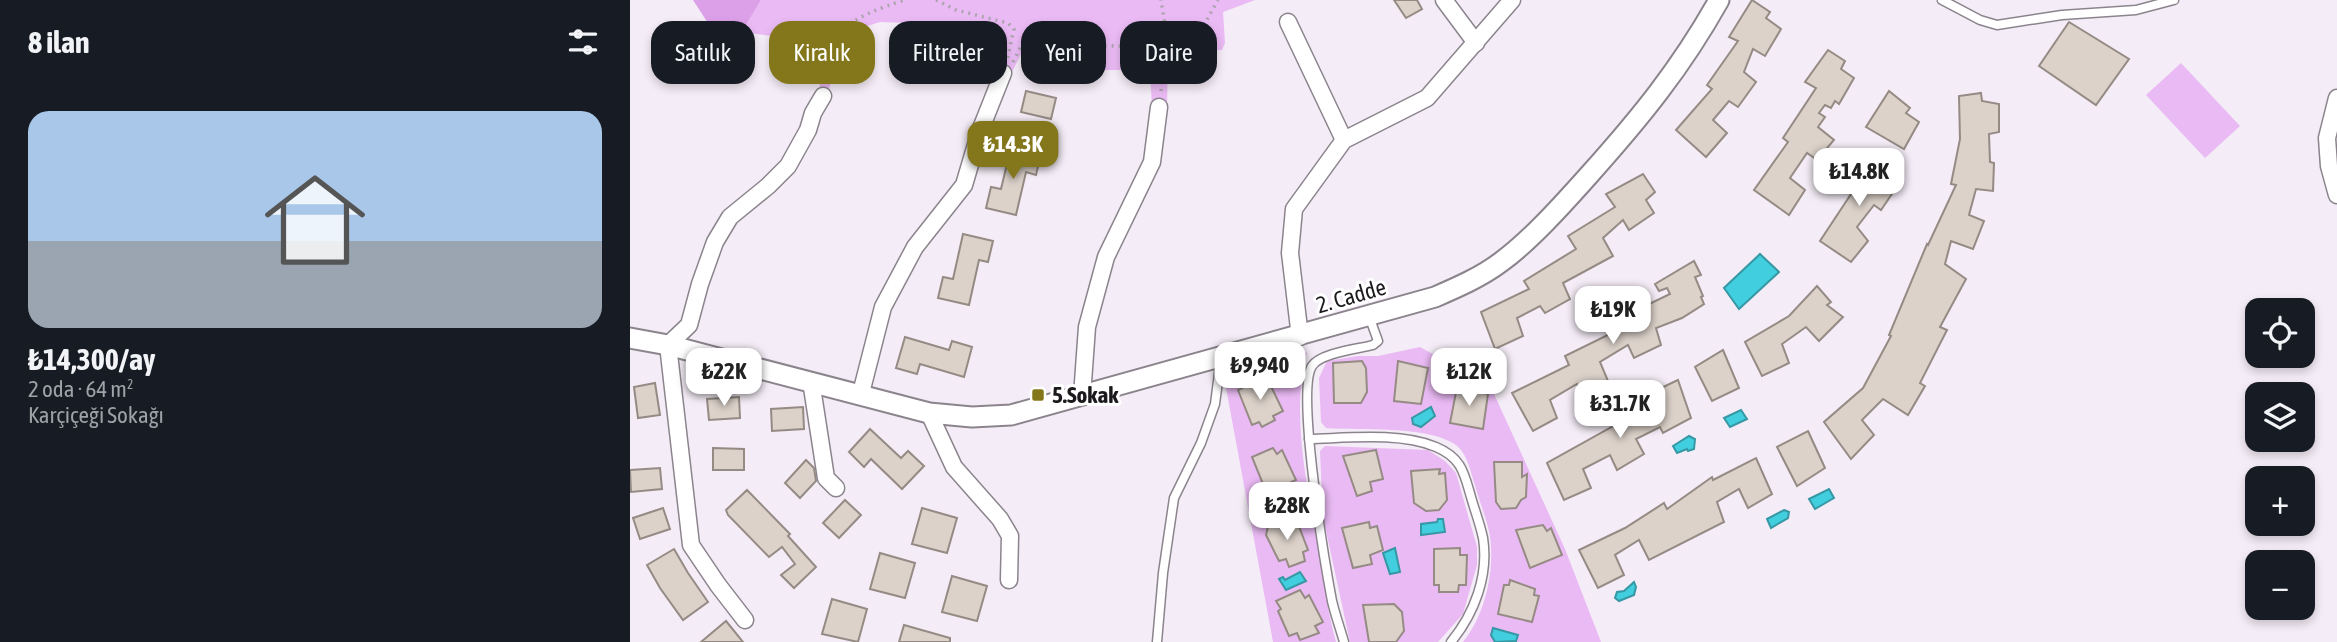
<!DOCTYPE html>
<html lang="tr">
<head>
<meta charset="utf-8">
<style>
  :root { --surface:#171b24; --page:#20242c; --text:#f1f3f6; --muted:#9ea1a6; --line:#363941; --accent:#84771b }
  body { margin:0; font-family:"Asap Condensed",sans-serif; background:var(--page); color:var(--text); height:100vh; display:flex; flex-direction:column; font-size:26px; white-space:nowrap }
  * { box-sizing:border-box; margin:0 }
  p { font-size:23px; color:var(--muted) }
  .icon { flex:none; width:38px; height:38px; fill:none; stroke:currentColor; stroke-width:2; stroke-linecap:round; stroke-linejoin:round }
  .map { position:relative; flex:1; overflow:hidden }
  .drawer { display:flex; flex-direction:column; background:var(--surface); width:630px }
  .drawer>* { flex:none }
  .top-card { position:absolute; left:21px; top:21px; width:665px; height:63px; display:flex; gap:14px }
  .fabs { position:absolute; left:1615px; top:298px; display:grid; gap:14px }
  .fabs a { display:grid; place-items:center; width:70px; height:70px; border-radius:14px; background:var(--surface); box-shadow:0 4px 10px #0003; font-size:35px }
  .price { position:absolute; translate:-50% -60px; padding:0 16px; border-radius:14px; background:#fff; color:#222; font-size:23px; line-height:46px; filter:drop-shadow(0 2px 4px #0008) }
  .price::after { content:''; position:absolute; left:50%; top:42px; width:21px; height:16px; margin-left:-10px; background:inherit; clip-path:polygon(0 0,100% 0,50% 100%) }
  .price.current { background:var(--accent); color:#fff }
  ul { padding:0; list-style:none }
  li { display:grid; align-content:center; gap:14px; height:371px; padding:0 28px }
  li+li { border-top:2px solid var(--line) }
  li span { display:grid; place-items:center; height:217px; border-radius:21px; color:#555 }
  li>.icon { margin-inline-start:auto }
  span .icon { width:126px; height:126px; fill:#fffc; stroke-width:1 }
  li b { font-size:30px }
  h2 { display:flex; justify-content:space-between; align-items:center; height:84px; padding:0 28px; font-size:30px }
  .pill { padding:0 24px; border-radius:21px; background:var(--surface); box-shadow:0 4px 10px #0003; font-size:24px; line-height:63px }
  .pill.current { background:var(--accent); color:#fff }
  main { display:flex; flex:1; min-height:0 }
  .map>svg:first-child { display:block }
</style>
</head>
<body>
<main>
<section class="drawer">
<h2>8 ilan<svg class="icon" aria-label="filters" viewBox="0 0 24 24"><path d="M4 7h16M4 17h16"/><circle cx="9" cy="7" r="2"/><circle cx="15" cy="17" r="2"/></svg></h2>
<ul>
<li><span style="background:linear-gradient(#a9c7e8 60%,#9aa5b1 0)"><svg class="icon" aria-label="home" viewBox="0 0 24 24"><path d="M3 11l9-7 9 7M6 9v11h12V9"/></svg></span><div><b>₺14,300/ay</b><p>2 oda · 64 m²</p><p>Karçiçeği Sokağı</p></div></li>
</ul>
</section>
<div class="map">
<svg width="1707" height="642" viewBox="0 0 1707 642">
  <rect width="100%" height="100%" fill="#f4ecf6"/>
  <g fill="#eabaf4">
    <polygon points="131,0 625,0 593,12 595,43 592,50 538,53 537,107 522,108 520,70 458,70 453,54 400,37 381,74 361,71 365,26 250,22 222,31 205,58 198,97 189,95 193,43 111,32"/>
    <polygon points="1551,63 1610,126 1575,158 1516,95"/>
    <path d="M790,347L841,375L864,394L935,549L971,642H833C855,615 865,571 860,536C857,519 849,501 845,485C840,470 837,451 823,443C791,425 733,431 696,428L691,422L689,378L697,361L728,356H748Z"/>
    <path d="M677,352C660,414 678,490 689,553C694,583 698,613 706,642H643L594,377Z"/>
    <polygon points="695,446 798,450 815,461 826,473 847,547 847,565 833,614 808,642 720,642 693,517 690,451"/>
  </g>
  <polygon fill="#dca0e8" points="63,0 131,0 98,54"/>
  <g fill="#41cede" stroke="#3698a4" stroke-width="2">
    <polygon points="1130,254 1149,272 1109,309 1094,288"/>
    <polygon points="801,407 805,416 791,427 783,424 782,418"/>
    <polygon points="1111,410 1117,419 1100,427 1094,418"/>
    <polygon points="1059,436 1065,439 1064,449 1058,451 1057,449 1047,453 1043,446"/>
    <polygon points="1199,489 1204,498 1185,509 1179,499"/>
    <polygon points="1154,510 1159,512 1158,518 1141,528 1137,519"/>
    <polygon points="808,519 813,519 815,532 791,535 791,524 807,522"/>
    <polygon points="765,548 770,572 760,574 753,553"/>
    <polygon points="670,572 676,581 656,590 649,579 653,577 655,580"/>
    <polygon points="1004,582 1006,587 1004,595 989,601 985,598 987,592 994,591"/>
    <polygon points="863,628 888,635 886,641 865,642 861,635"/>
  </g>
  <g fill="#dcd2ca" stroke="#958b84" stroke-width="2">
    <polygon points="764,0 787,0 792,9 776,18"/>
    <polygon points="1122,0 1140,12 1136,18 1151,29 1135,56 1123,49 1114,72 1126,82 1108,107 1099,101 1083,120 1097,133 1076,157 1046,130 1082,89 1077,85 1108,41 1099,37"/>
    <polygon points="1439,22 1499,59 1466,105 1409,66"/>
    <polygon points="1198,50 1215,61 1211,69 1224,78 1209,104 1205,101 1201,108 1195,105 1189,113 1195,117 1188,127 1204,140 1187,160 1177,153 1160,178 1175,190 1159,215 1124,190 1158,142 1153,138 1186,88 1175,82"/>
    <polygon points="396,91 426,98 421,119 391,112"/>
    <polygon points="1259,91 1280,108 1276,113 1289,122 1274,149 1236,127"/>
    <polygon points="1351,93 1352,101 1369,104 1369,132 1359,134 1360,162 1364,163 1363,191 1346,189 1339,215 1354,221 1343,249 1321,241 1315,264 1336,279 1310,327 1317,330 1290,383 1295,386 1278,415 1253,399 1232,420 1244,435 1221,459 1194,422 1233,388 1261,336 1259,335 1297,244 1298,245 1326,185 1321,184 1330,139 1329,96"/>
    <polygon points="381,147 411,154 406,175 396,172 386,215 356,208 361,187 371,189"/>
    <polygon points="1238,153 1256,168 1253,174 1268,185 1251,210 1244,205 1227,227 1238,241 1221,262 1190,241 1223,191 1217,187"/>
    <polygon points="1013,174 1025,192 1016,200 1024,213 999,230 993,220 973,238 983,256 933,283 940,299 915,313 910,306 887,318 893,336 865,349 851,312 899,289 894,281 946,249 938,236 985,207 976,194"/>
    <polygon points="333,234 363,241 358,262 349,260 339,305 308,298 313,277 323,279"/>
    <polygon points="1064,261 1071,275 1065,277 1073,296 1071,297 1074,304 1052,318 1026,328 1031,345 1004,358 998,345 970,362 978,381 952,395 947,384 920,400 927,418 903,431 882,393 939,365 935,356 990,329 986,320 1040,294 1037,288 1029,291 1025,284"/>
    <polygon points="1187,286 1201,302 1197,305 1213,317 1189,341 1176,327 1152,344 1159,363 1132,376 1115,342 1159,316"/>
    <polygon points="275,337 319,350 322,341 342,347 334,377 290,364 287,374 266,368"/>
    <polygon points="1093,350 1109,388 1082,401 1065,367"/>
    <polygon points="732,361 736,368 737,392 731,403 704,403 703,363"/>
    <polygon points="768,361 798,368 791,404 764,401"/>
    <polygon points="636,376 653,411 643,416 645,420 632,427 629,422 622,425 608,390"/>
    <polygon points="1048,380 1061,418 1033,433 1030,427 1006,439 1014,454 987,470 980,455 953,469 961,488 934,500 917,463 1019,406 1014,396"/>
    <polygon points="25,383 30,415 8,418 4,387"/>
    <polygon points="827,387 858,394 853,429 820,423"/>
    <polygon points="109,397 110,418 79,420 77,399"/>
    <polygon points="173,407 174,429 142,431 141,409"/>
    <polygon points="240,429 271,458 278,451 294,466 272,489 241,459 234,467 219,452"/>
    <polygon points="1178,431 1195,468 1167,486 1147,447"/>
    <polygon points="83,448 114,449 114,470 83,470"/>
    <polygon points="643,448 647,454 652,450 666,480 661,482 662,487 647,494 643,486 635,489 622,457"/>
    <polygon points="746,450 753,479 740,482 742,491 727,496 713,456"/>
    <polygon points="1126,458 1142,494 1118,508 1109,489 1087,502 1094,522 1019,560 1009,540 985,555 994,575 968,588 949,550 995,528 1034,503 1037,509 1082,477 1083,480"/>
    <polygon points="176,460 184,468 186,481 170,498 155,483"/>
    <polygon points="864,462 892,462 892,477 897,474 896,497 891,500 886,508 871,509 866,502"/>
    <polygon points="30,468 32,489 1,492 0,470"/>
    <polygon points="810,469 809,474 815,473 817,500 809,510 796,511 784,503 781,471"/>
    <polygon points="117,490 160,534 158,536 186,567 164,588 151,575 165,564 152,547 139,557 98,515 96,510"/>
    <polygon points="215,500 231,515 209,538 193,523"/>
    <polygon points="33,508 40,529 10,539 3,518"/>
    <polygon points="292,508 327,518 317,553 282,544"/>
    <polygon points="659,517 663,527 668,524 678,550 673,552 675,561 659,567 656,559 649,561 636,535 638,526"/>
    <polygon points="739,522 740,528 747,526 753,550 740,555 742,564 723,568 712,528"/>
    <polygon points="913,525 917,531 921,528 932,555 900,568 886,530"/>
    <polygon points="830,548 830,555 837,555 836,585 829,585 828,592 809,592 809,585 804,585 804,549"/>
    <polygon points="44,549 58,573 78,602 53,620 30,588 17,565"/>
    <polygon points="250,553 285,563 275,598 240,589"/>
    <polygon points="322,576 357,586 347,621 312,612"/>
    <polygon points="880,580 905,589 904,595 909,596 902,622 868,614 874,585 879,585"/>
    <polygon points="670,590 675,598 679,595 693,622 685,626 689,633 670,640 667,633 659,636 648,611 651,609 646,601"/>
    <polygon points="202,599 237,609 228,642 192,634"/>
    <polygon points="764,604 772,612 774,631 766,642 739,642 733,605"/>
    <polygon points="96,621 113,642 71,642"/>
    <polygon points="274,625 320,638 320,642 269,642"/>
  </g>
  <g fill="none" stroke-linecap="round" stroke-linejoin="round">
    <defs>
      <g id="service">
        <polyline points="1312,0 1350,20 1367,25 1432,15 1506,10 1544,0"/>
        <path d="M679,439C718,438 770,432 806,447C832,458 834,473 841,497C845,511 850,524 853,538C859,576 844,614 821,642"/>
        <polyline points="527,642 533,573 544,498 571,443 585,404 591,358"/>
        <path d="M714,642C710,628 705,614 702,601C695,564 666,391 682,366C690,353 728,349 743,345L748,341L739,316"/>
      </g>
      <g id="minor">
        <polyline points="814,0 846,43"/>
        <polyline points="658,22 714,140"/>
        <polyline points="1707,98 1697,138 1699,166 1707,195"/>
        <polyline points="670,337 660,253 664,209 714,140 797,98 882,0"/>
        <polyline points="181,381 196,478 206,488"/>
        <polyline points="231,393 253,307 285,247 334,185 350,131 373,73"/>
        <polyline points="452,396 457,327 476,257 522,162 529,107"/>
        <polyline points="299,413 324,467 370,519 380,536 379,580"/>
        <polyline points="115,620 88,585 61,545 38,345 59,325 70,284 85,242 100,217 138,186 158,166 178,130 183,113 193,96"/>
      </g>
      <path id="tertiary" d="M0,338L38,345L299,413L342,417L381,415L805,297C828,287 851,277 871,262C900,241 934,203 959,175C1010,118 1051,68 1089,0"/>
    </defs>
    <use href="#service" stroke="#8c848d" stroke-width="11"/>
    <use href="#minor" stroke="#8c848d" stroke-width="19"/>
    <use href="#tertiary" stroke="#8c848d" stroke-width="23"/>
    <g stroke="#aca5ad" stroke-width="3.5" stroke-dasharray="2 5" stroke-linecap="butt">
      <polyline points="306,0 326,10 378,23 384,29 377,60"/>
      <polyline points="383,62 398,32 444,45 534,47 567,44 575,23 588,0"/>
      <path d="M196,81C204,23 223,18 274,0"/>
      <polyline points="531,91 536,31 531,0"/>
    </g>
    <use href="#service" stroke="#fff" stroke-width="8"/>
    <use href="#minor" stroke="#fff" stroke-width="16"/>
    <use href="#tertiary" stroke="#fff" stroke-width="19"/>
  </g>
  <rect fill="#84771b" stroke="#fff" stroke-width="2.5" x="401" y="388" width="14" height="14" rx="3.5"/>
  <g text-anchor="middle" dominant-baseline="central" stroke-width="6" stroke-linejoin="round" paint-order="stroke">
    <g font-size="23" fill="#1c191d" stroke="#fff">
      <text transform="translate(721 296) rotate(-16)">2. Cadde</text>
    </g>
    <g font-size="23" font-weight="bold" fill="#1c191d" stroke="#fff" text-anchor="start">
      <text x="422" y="395">5.Sokak</text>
    </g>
  </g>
</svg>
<div class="fabs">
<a><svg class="icon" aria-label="locate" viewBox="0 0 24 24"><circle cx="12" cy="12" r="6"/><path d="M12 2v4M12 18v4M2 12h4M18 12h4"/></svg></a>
<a><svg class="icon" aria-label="layers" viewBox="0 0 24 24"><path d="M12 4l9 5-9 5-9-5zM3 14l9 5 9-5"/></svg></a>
<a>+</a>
<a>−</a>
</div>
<b class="price current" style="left:383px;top:181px">₺14.3K</b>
<b class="price" style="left:1229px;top:208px">₺14.8K</b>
<b class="price" style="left:983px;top:346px">₺19K</b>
<b class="price" style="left:630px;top:402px">₺9,940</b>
<b class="price" style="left:94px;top:408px">₺22K</b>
<b class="price" style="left:839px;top:408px">₺12K</b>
<b class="price" style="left:990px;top:440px">₺31.7K</b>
<b class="price" style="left:657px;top:542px">₺28K</b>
<div class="top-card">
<a class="pill">Satılık</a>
<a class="pill current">Kiralık</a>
<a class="pill">Filtreler</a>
<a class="pill">Yeni</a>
<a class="pill">Daire</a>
</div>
</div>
</main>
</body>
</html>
